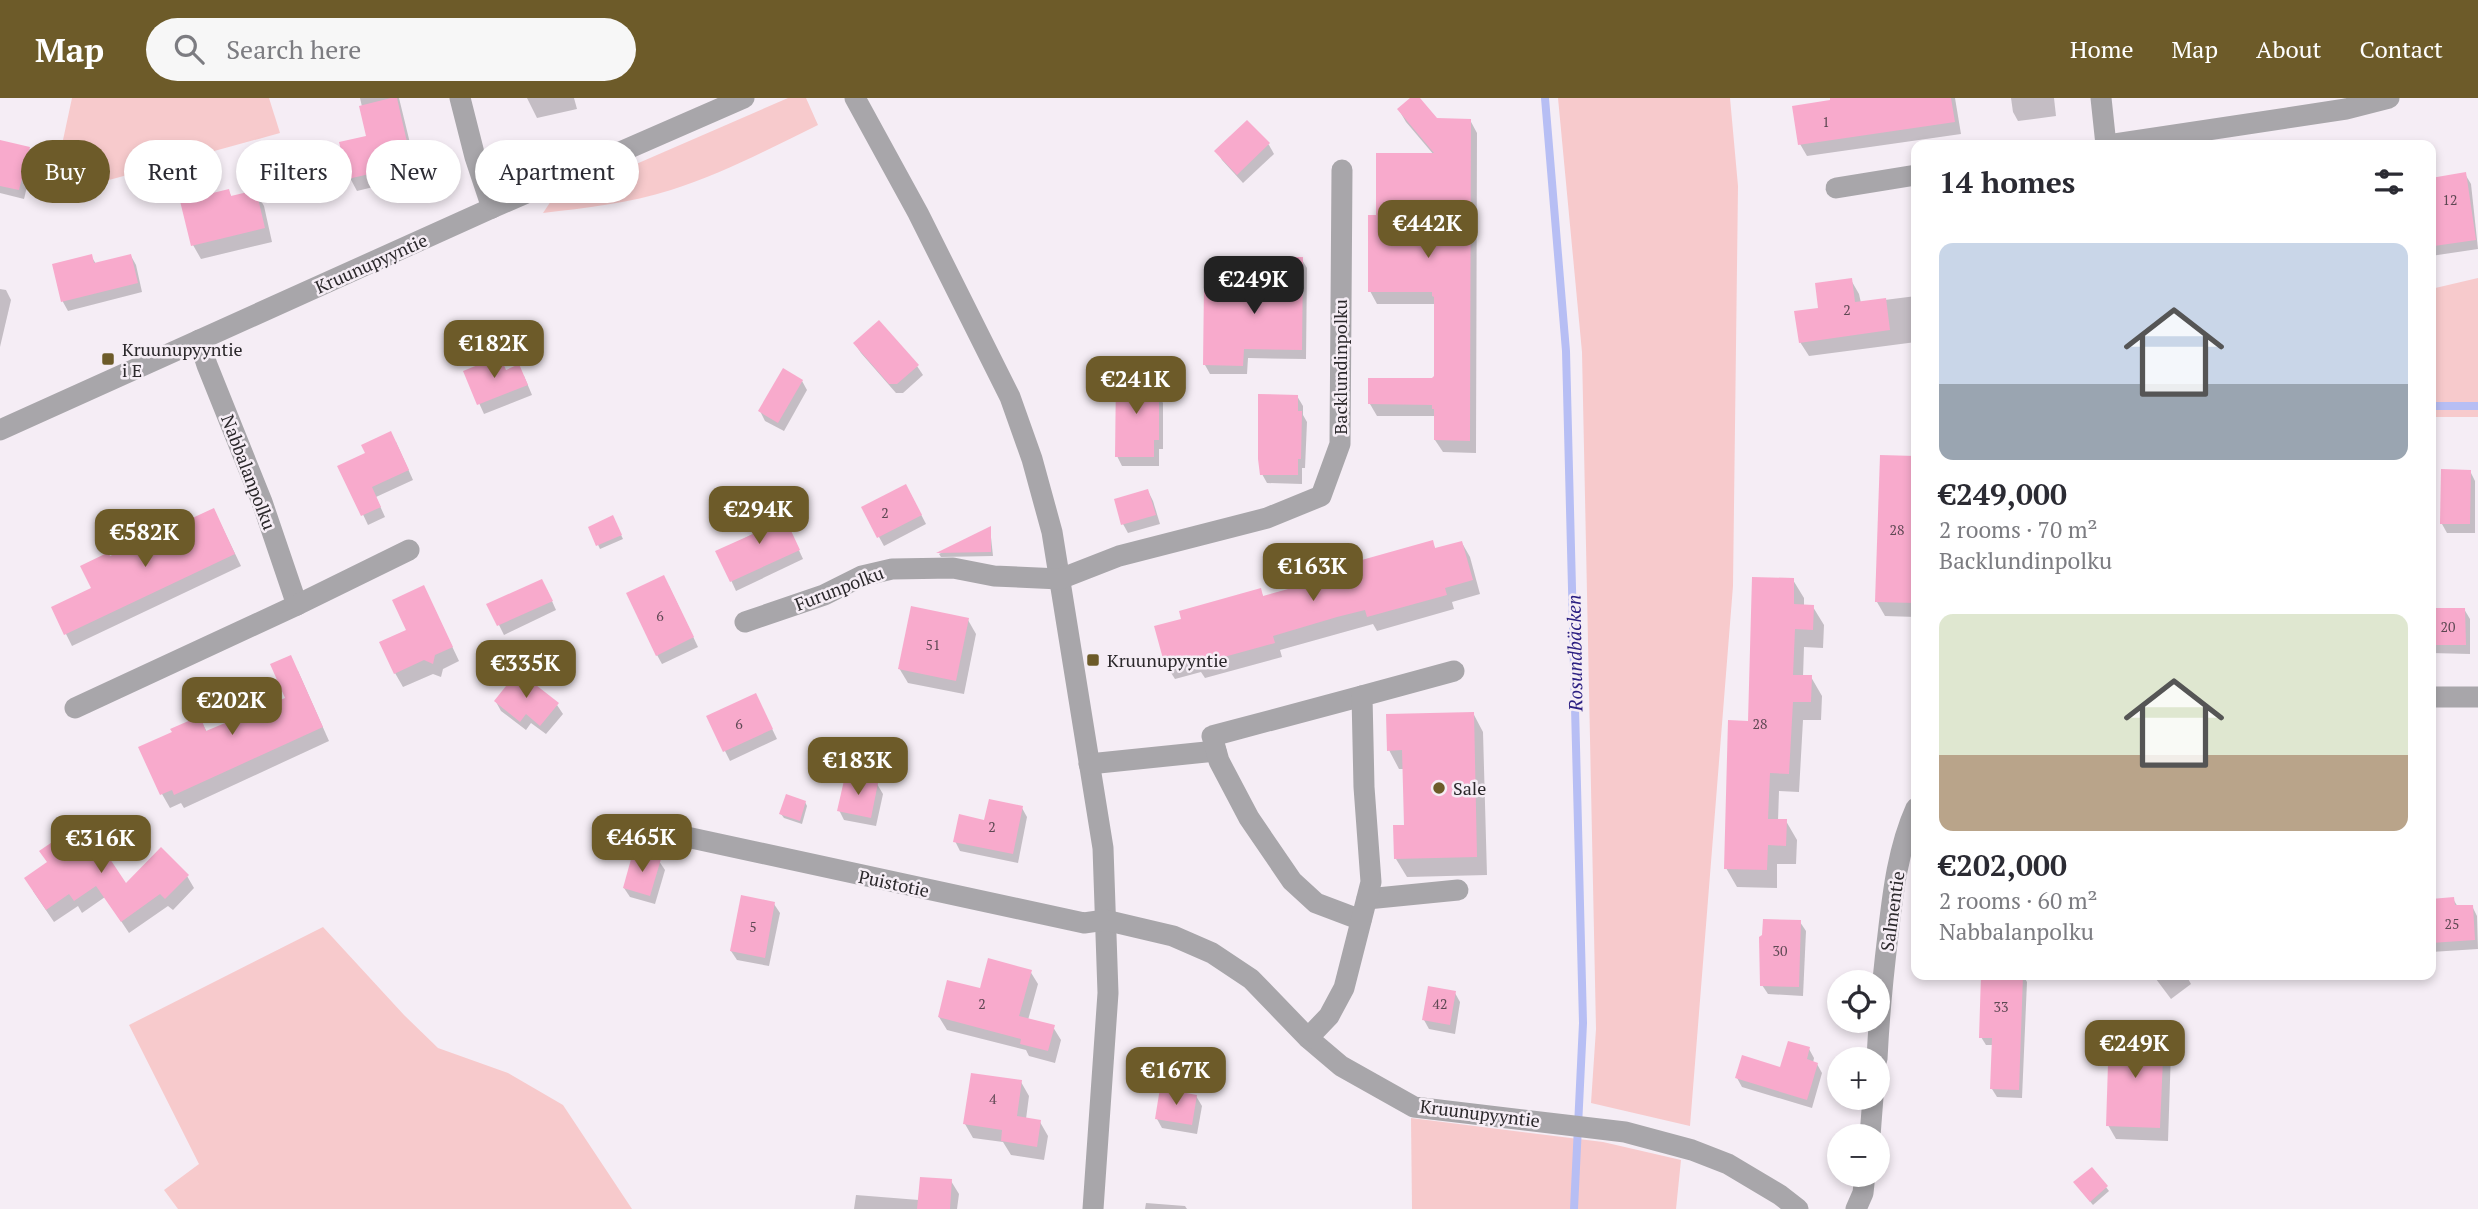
<!DOCTYPE html>
<html lang="en">
<head>
<meta charset="utf-8">
<style>
  :root { --surface:#fff; --page:#f7f7f7; --text:#2b2b33; --muted:#7c7c81; --accent:#6d5b29 }
  body { margin:0; font-family:"PT Serif",serif; background:var(--page); color:var(--text); height:100vh; display:flex; flex-direction:column; font-size:26px; white-space:nowrap }
  * { box-sizing:border-box; margin:0 }
  p { font-size:23px; color:var(--muted) }
  .icon { flex:none; width:38px; height:38px; fill:none; stroke:currentColor; stroke-width:2; stroke-linecap:round; stroke-linejoin:round }
  .map { position:relative; flex:1; overflow:hidden }
  .panel { position:absolute; left:1911px; top:42px; width:525px; height:840px; display:flex; flex-direction:column; background:var(--surface); border-radius:14px; box-shadow:0 4px 10px #0003 }
  .panel>* { flex:none }
  .hud { position:absolute; left:21px; top:42px; width:665px; height:63px; display:flex; gap:14px }
  .fabs { position:absolute; left:1827px; top:872px; display:grid; gap:14px }
  .fabs a { display:grid; place-items:center; width:63px; height:63px; border-radius:50%; background:var(--surface); box-shadow:0 4px 10px #0003; font-size:35px }
  .price { position:absolute; translate:-50% -60px; padding:0 16px; border-radius:14px; background:var(--accent); color:#fff; font-size:23px; line-height:46px; filter:drop-shadow(0 2px 4px #0008) }
  .price::after { content:''; position:absolute; left:50%; top:42px; width:21px; height:16px; margin-left:-10px; background:inherit; clip-path:polygon(0 0,100% 0,50% 100%) }
  .price.active { background:#222; color:#fff }
  ul { padding:0; list-style:none }
  li { display:grid; align-content:center; gap:14px; height:371px; padding:0 28px }
  li span { display:grid; place-items:center; height:217px; border-radius:14px; color:#555 }
  li>.icon { margin-inline-start:auto }
  span .icon { width:126px; height:126px; fill:#fffc; stroke-width:1 }
  li b { font-size:30px }
  h2 { display:flex; justify-content:space-between; align-items:center; height:84px; padding:0 28px; font-size:30px }
  .tag { padding:0 24px; border-radius:32px; background:var(--surface); box-shadow:0 4px 10px #0003; font-size:24px; line-height:63px }
  .tag.active { background:var(--accent); color:#fff }
  header { display:flex; align-items:center; gap:42px; box-sizing:border-box; height:98px; padding:0 35px; background:var(--accent); color:#fff }
  header strong { font-size:33px }
  nav { display:flex; gap:38px; margin-inline-start:auto; font-size:24px }
  .search { width:490px; height:63px; background:var(--page); display:flex; align-items:center; gap:18px; box-sizing:border-box; padding:0 24px; border-radius:38px; color:var(--muted); font-size:26px }
  .map>svg:first-child { display:block }
</style>
</head>
<body>
<header>
<strong>Map</strong>
<div class="search"><svg class="icon" aria-label="search" viewBox="0 0 24 24"><circle cx="10" cy="10" r="6"/><path d="M15 15l6 6"/></svg>Search here</div>
<nav><a>Home</a><a>Map</a><a>About</a><a>Contact</a></nav>
</header>
<div class="map">
<svg width="2478" height="1111" viewBox="0 0 2478 1111">
  <rect width="100%" height="100%" fill="#f5edf5"/>
  <g fill="#f7cacc">
    <polygon points="72,0 269,0 280,35 51,98"/>
    <path d="M788,0H806L818,27C771,50 722,76 671,92C630,105 585,110 543,115L551,103Z"/>
    <polygon points="1558,0 1730,0 1738,88 1733,488 1690,1028 1591,1005 1596,931 1582,254"/>
    <polygon points="2478,180 2478,319 2431,319 2431,191"/>
    <polygon points="323,829 404,917 438,950 508,975 563,1007 632,1111 178,1111 164,1092 199,1066 129,927"/>
    <polygon points="1411,1020 1603,1044 1681,1062 1676,1111 1412,1111"/>
  </g>
  <g fill="#0003">
    <polygon points="360,0 399,0 418,78 357,93 350,80 369,39"/>
    <polygon points="527,0 574,0 577,11 537,20"/>
    <polygon points="1413,0 1417,0 1436,22 1470,22 1477,35 1476,355 1443,354 1435,342 1436,318 1377,318 1370,306 1436,279 1436,206 1377,206 1370,193 1378,119 1434,57 1406,24 1399,12"/>
    <polygon points="1832,0 1955,0 1961,36 1807,58 1800,46 1832,4"/>
    <polygon points="2011,0 2054,0 2056,18 2018,23 2013,14"/>
    <polygon points="1247,24 1269,47 1274,56 1243,85 1222,62 1217,53"/>
    <polygon points="0,44 28,51 34,60 24,101 0,95"/>
    <polygon points="2465,76 2471,86 2478,151 2431,158 2431,81"/>
    <polygon points="228,93 232,99 256,94 264,108 272,144 201,161 193,147"/>
    <polygon points="91,158 96,166 131,158 136,167 142,194 68,213 63,204 54,167"/>
    <polygon points="1301,160 1307,170 1306,261 1248,260 1247,276 1210,276 1205,267"/>
    <polygon points="1851,182 1859,196 1861,205 1916,198 1916,244 1809,258 1800,244 1820,211"/>
    <polygon points="0,191 6,192 11,202 0,249"/>
    <polygon points="855,246 917,268 923,277 903,295 896,295 861,255"/>
    <polygon points="465,274 506,274 524,278 532,297 484,316"/>
    <polygon points="1154,279 1159,289 1159,298 1163,305 1163,351 1159,351 1159,368 1122,368 1117,358"/>
    <polygon points="802,283 807,292 784,333 765,323 760,313"/>
    <polygon points="1297,298 1303,308 1303,317 1307,324 1305,370 1302,370 1302,386 1267,385 1262,376"/>
    <polygon points="396,344 413,382 376,399 385,419 368,427 340,368"/>
    <polygon points="1882,359 1916,360 1916,519 1885,518 1877,504"/>
    <polygon points="2470,373 2475,383 2475,435 2447,435 2442,426"/>
    <polygon points="1148,393 1153,403 1160,426 1128,435 1123,426"/>
    <polygon points="911,397 926,426 884,448 863,410"/>
    <polygon points="214,412 241,468 72,548 53,510 93,491 110,460"/>
    <polygon points="784,420 803,461 736,493 718,454"/>
    <polygon points="615,424 623,441 600,451 590,430"/>
    <polygon points="990,430 993,458 941,459 939,456"/>
    <polygon points="1432,444 1436,452 1462,445 1470,459 1480,496 1452,504 1454,511 1377,533 1373,526 1280,552 1282,559 1205,580 1201,574 1175,581 1166,567 1184,522 1260,492 1264,500 1356,474"/>
    <polygon points="1793,482 1804,500 1804,508 1813,509 1824,527 1823,550 1804,549 1803,579 1811,579 1822,598 1821,622 1803,622 1799,694 1779,693 1778,723 1786,723 1797,742 1796,766 1777,766 1777,790 1737,789 1726,770 1750,625"/>
    <polygon points="669,488 698,549 662,566 657,557"/>
    <polygon points="424,489 459,563 443,571 441,579 433,576 403,589 395,575"/>
    <polygon points="547,492 556,512 504,537 489,507"/>
    <polygon points="2431,511 2464,511 2470,521 2470,556 2431,555"/>
    <polygon points="968,522 976,536 964,596 908,585 899,570"/>
    <polygon points="298,573 329,643 184,710 181,705 170,710 162,696 174,635 199,620 207,634 287,601"/>
    <polygon points="496,604 557,607 563,616 546,636 531,625 526,632 501,613"/>
    <polygon points="760,606 777,641 730,663 708,619"/>
    <polygon points="1473,615 1483,634 1487,777 1407,779 1396,761 1405,729 1404,671 1399,671 1389,652"/>
    <polygon points="877,686 883,696 876,728 844,722 839,712"/>
    <polygon points="805,704 807,708 802,726 784,720 781,716"/>
    <polygon points="1022,710 1027,719 1018,765 960,753 955,743 985,724"/>
    <polygon points="80,744 126,788 187,778 194,790 173,812 168,808 129,835 105,799 82,815 78,808 54,824 33,793"/>
    <polygon points="659,763 665,772 655,806 630,799 624,790"/>
    <polygon points="2453,801 2458,809 2472,808 2477,818 2478,851 2431,854 2431,802"/>
    <polygon points="774,806 780,815 769,868 737,862 731,853"/>
    <polygon points="1800,824 1806,833 1803,898 1768,896 1762,887"/>
    <polygon points="1030,873 1038,886 1028,922 1053,929 1061,942 1055,965 1029,958 1026,952 947,932 939,919 981,892"/>
    <polygon points="1983,877 2023,877 2027,884 2022,1000 1997,999 1992,991 1994,947 1986,947 1981,939"/>
    <polygon points="2153,877 2186,877 2191,886 2171,901"/>
    <polygon points="2284,877 2367,877 2366,880 2285,879"/>
    <polygon points="1455,895 1460,904 1455,936 1429,931 1424,922"/>
    <polygon points="2163,939 2171,953 2168,1043 2116,1041 2108,1027"/>
    <polygon points="1809,951 1814,960 1813,965 1817,966 1822,975 1812,1010 1742,989 1737,980 1781,971"/>
    <polygon points="1021,984 1029,998 1026,1021 1040,1024 1048,1038 1044,1062 1011,1057 1003,1044 973,1040 965,1026"/>
    <polygon points="1196,998 1202,1008 1197,1036 1162,1030 1157,1021"/>
    <polygon points="2092,1071 2109,1093 2093,1107 2078,1089"/>
    <polygon points="951,1083 959,1096 957,1111 854,1111 856,1097 919,1102"/>
    <polygon points="1146,1105 1185,1108 1187,1111 1145,1111"/>
  </g>
  <g fill="none" stroke-linecap="round" stroke-linejoin="round">
    <g stroke="#b7bef4" stroke-width="8">
      <polyline points="1545,0 1566,253 1583,925 1574,1111"/>
      <polyline points="2431,308 2478,308"/>
    </g>
  </g>
  <g fill="#f8aacc">
    <polygon points="391,0 397,0 412,66 348,81 339,44 366,38 359,8"/>
    <polygon points="1410,0 1420,0 1437,20 1471,21 1470,343 1434,342 1434,311 1432,311 1432,307 1368,306 1368,280 1432,280 1434,278 1434,199 1432,198 1432,194 1368,194 1368,117 1376,117 1376,55 1434,55 1397,11"/>
    <polygon points="1830,0 1951,0 1955,24 1798,47 1792,8 1830,2"/>
    <polygon points="1247,22 1270,45 1237,77 1214,53"/>
    <polygon points="0,42 30,49 19,92 0,88"/>
    <polygon points="2466,74 2476,142 2434,148 2431,123 2431,80"/>
    <polygon points="229,91 231,98 256,92 265,130 191,148 180,103"/>
    <polygon points="92,156 94,165 131,156 138,185 61,204 52,166"/>
    <polygon points="1276,159 1303,159 1302,252 1244,251 1243,268 1203,267 1204,187 1276,188"/>
    <polygon points="1852,180 1855,204 1886,200 1890,232 1799,245 1794,213 1818,210 1815,185"/>
    <polygon points="879,222 919,267 897,286 889,286 853,245"/>
    <polygon points="500,258 506,272 519,266 528,287 477,307 463,273"/>
    <polygon points="783,270 803,282 778,325 758,313"/>
    <polygon points="1116,277 1155,278 1155,294 1159,294 1159,342 1154,342 1154,359 1115,359"/>
    <polygon points="1258,296 1298,297 1298,313 1302,313 1301,361 1298,361 1298,377 1260,377 1258,361"/>
    <polygon points="391,333 409,372 372,389 381,409 361,418 337,368 365,355 361,347"/>
    <polygon points="1880,357 1916,358 1916,505 1875,504"/>
    <polygon points="2441,371 2471,372 2470,426 2440,426"/>
    <polygon points="906,386 922,417 877,440 861,409"/>
    <polygon points="1148,391 1156,417 1121,427 1114,401"/>
    <polygon points="780,409 800,452 730,484 715,453 753,436 747,424"/>
    <polygon points="214,410 235,456 64,537 51,509 91,490 80,468 109,454 110,458"/>
    <polygon points="613,417 622,437 596,448 588,429"/>
    <polygon points="991,428 991,454 936,455"/>
    <polygon points="1433,442 1435,450 1462,443 1473,482 1445,490 1447,497 1367,519 1365,512 1337,519 1273,538 1275,545 1195,567 1193,560 1165,568 1154,528 1181,521 1179,513 1261,490 1263,498 1353,473 1351,465"/>
    <polygon points="664,477 694,539 656,558 626,495"/>
    <polygon points="1752,479 1794,480 1794,506 1814,507 1813,532 1795,531 1793,577 1812,577 1811,604 1793,604 1789,676 1770,675 1768,721 1787,721 1786,748 1768,747 1767,772 1724,771 1728,622 1748,623"/>
    <polygon points="542,481 553,503 497,528 486,506"/>
    <polygon points="424,487 453,549 435,557 433,566 424,562 394,576 379,544 406,532 392,502"/>
    <polygon points="911,508 969,520 956,583 898,571"/>
    <polygon points="2431,510 2465,510 2466,547 2431,547"/>
    <polygon points="291,557 323,629 174,697 172,692 160,697 138,649 172,634 170,631 200,618 206,633 285,600 270,566"/>
    <polygon points="518,573 559,605 540,628 526,616 520,624 494,603"/>
    <polygon points="756,595 773,631 723,654 706,618"/>
    <polygon points="1474,614 1477,759 1394,761 1393,727 1404,727 1402,652 1387,653 1386,616"/>
    <polygon points="845,678 878,685 871,720 837,713"/>
    <polygon points="786,696 806,703 800,723 779,716"/>
    <polygon points="989,701 1023,708 1013,756 953,744 959,716 984,722"/>
    <polygon points="73,730 81,741 92,734 126,785 161,749 189,777 165,801 160,796 121,824 96,788 74,803 69,796 46,812 24,780 47,764 39,753"/>
    <polygon points="633,754 661,761 650,798 623,790"/>
    <polygon points="741,797 775,804 765,860 730,853"/>
    <polygon points="2454,799 2455,807 2473,807 2475,842 2431,845 2431,801"/>
    <polygon points="1763,821 1801,822 1799,889 1760,888 1759,839 1762,837"/>
    <polygon points="988,860 1032,872 1019,918 1055,927 1048,953 1020,946 1021,941 938,919 947,882 980,890"/>
    <polygon points="1981,877 2023,877 2019,992 1990,991 1992,940 1979,940"/>
    <polygon points="1428,888 1456,893 1450,927 1422,922"/>
    <polygon points="2109,935 2164,937 2160,1030 2106,1028"/>
    <polygon points="1788,943 1810,949 1807,961 1818,965 1807,1002 1735,980 1742,957 1780,969"/>
    <polygon points="971,975 1022,982 1017,1018 1041,1022 1037,1049 1001,1043 1002,1032 963,1026"/>
    <polygon points="1160,990 1197,997 1192,1027 1155,1021"/>
    <polygon points="2092,1069 2108,1088 2090,1104 2073,1084"/>
    <polygon points="920,1079 952,1081 950,1111 917,1111"/>
  </g>
  <g fill="none" stroke-linecap="round" stroke-linejoin="round">
    <g stroke="#a8a6aa" stroke-width="21">
      <polyline points="460,0 475,59 492,110"/>
      <polyline points="855,0 918,115 1010,299 1032,361 1052,434 1103,750 1108,895 1093,1111"/>
      <polyline points="2101,0 2106,47"/>
      <polyline points="2108,47 2346,11 2389,0"/>
      <polyline points="1836,90 1916,77"/>
      <polyline points="199,242 207,267 262,404 297,507"/>
      <polyline points="0,332 492,110 744,0"/>
      <polyline points="745,524 824,497 862,478 892,471 953,470 994,478 1060,481 1119,458 1267,420 1321,398 1340,346 1342,72"/>
      <polyline points="2431,599 2478,599"/>
      <polyline points="75,610 297,507 409,452"/>
      <polyline points="1089,666 1216,653"/>
      <polyline points="682,738 1084,825 1105,822 1173,838 1212,855 1251,881 1308,940 1341,968 1414,1009 1625,1034 1692,1052 1728,1066 1780,1097 1798,1111"/>
      <polyline points="1367,801 1458,792"/>
      <polyline points="1361,822 1316,805 1292,783 1249,720 1219,663 1212,638 1362,598"/>
      <polyline points="1308,940 1329,918 1344,890 1371,784 1364,689 1362,598 1454,573"/>
      <path d="M1877,961C1879,919 1883,878 1888,837C1893,794 1898,750 1916,710"/>
      <polyline points="1870,1038 1873,999"/>
      <polyline points="1856,1111 1863,1095 1865,1076"/>
    </g>
  </g>
  <g fill="#6d5b29" stroke="#f5edf5" stroke-width="2.5">
    <rect x="101" y="254" width="14" height="14" rx="3.5"/>
    <rect x="1086" y="555" width="14" height="14" rx="3.5"/>
    <circle cx="1439" cy="690" r="7"/>
  </g>
  <g text-anchor="middle" dominant-baseline="central" stroke-width="5" stroke-linejoin="round" paint-order="stroke">
    <g font-size="14" fill="#5e4853">
      <text x="1826" y="23">1</text>
      <text x="2450" y="101">12</text>
      <text x="1847" y="211">2</text>
      <text x="885" y="414">2</text>
      <text x="1897" y="431">28</text>
      <text x="660" y="517">6</text>
      <text x="2448" y="528">20</text>
      <text x="933" y="546">51</text>
      <text x="739" y="625">6</text>
      <text x="1760" y="625">28</text>
      <text x="992" y="728">2</text>
      <text x="2452" y="825">25</text>
      <text x="753" y="828">5</text>
      <text x="1780" y="852">30</text>
      <text x="982" y="905">2</text>
      <text x="1440" y="905">42</text>
      <text x="2001" y="908">33</text>
      <text x="993" y="1000">4</text>
    </g>
    <g font-size="18" fill="#2b282b" stroke="#f5edf5">
      <text transform="translate(371 165) rotate(-24)">Kruunupyyntie</text>
      <text transform="translate(1340 269) rotate(-90)">Backlundinpolku</text>
      <text transform="translate(249 374) rotate(69)">Nabbalanpolku</text>
      <text transform="translate(839 490) rotate(-21)">Furunpolku</text>
      <text transform="translate(894 785) rotate(12)">Puistotie</text>
      <text transform="translate(1892 813) rotate(-82)">Salmentie</text>
      <text transform="translate(1480 1015) rotate(7)">Kruunupyyntie</text>
    </g>
    <g font-size="18" fill="#2b282b" stroke="#f5edf5" text-anchor="start">
      <text x="122" y="251">Kruunupyyntie<tspan x="122" dy="21">i E</tspan></text>
      <text x="1107" y="562">Kruunupyyntie</text>
      <text x="1453" y="690">Sale</text>
    </g>
    <g font-size="19" font-style="italic" fill="#2b1f82" stroke="#f5edf5">
      <text transform="translate(1574 555) rotate(-91)">Rosundbäcken</text>
    </g>
  </g>
</svg>
<div class="fabs">
<a><svg class="icon" aria-label="locate" viewBox="0 0 24 24"><circle cx="12" cy="12" r="6"/><path d="M12 2v4M12 18v4M2 12h4M18 12h4"/></svg></a>
<a>+</a>
<a>−</a>
</div>
<b class="price" style="left:1428px;top:162px">€442K</b>
<b class="price active" style="left:1254px;top:218px">€249K</b>
<b class="price" style="left:494px;top:282px">€182K</b>
<b class="price" style="left:1136px;top:318px">€241K</b>
<b class="price" style="left:759px;top:448px">€294K</b>
<b class="price" style="left:145px;top:471px">€582K</b>
<b class="price" style="left:1313px;top:505px">€163K</b>
<b class="price" style="left:526px;top:602px">€335K</b>
<b class="price" style="left:232px;top:639px">€202K</b>
<b class="price" style="left:858px;top:699px">€183K</b>
<b class="price" style="left:642px;top:776px">€465K</b>
<b class="price" style="left:101px;top:777px">€316K</b>
<b class="price" style="left:2135px;top:982px">€249K</b>
<b class="price" style="left:1176px;top:1009px">€167K</b>
<div class="hud">
<a class="tag active">Buy</a>
<a class="tag">Rent</a>
<a class="tag">Filters</a>
<a class="tag">New</a>
<a class="tag">Apartment</a>
</div>
<section class="panel">
<h2>14 homes<svg class="icon" aria-label="filters" viewBox="0 0 24 24"><path d="M4 7h16M4 17h16"/><circle cx="9" cy="7" r="2"/><circle cx="15" cy="17" r="2"/></svg></h2>
<ul>
<li><span style="background:linear-gradient(#c9d6e8 65%,#9aa5b1 0)"><svg class="icon" aria-label="home" viewBox="0 0 24 24"><path d="M3 11l9-7 9 7M6 9v11h12V9"/></svg></span><div><b>€249,000</b><p>2 rooms · 70 m²</p><p>Backlundinpolku</p></div></li>
<li><span style="background:linear-gradient(#dfe7d0 65%,#b9a48a 0)"><svg class="icon" aria-label="home" viewBox="0 0 24 24"><path d="M3 11l9-7 9 7M6 9v11h12V9"/></svg></span><div><b>€202,000</b><p>2 rooms · 60 m²</p><p>Nabbalanpolku</p></div></li>
</ul>
</section>
</div>
</body>
</html>
